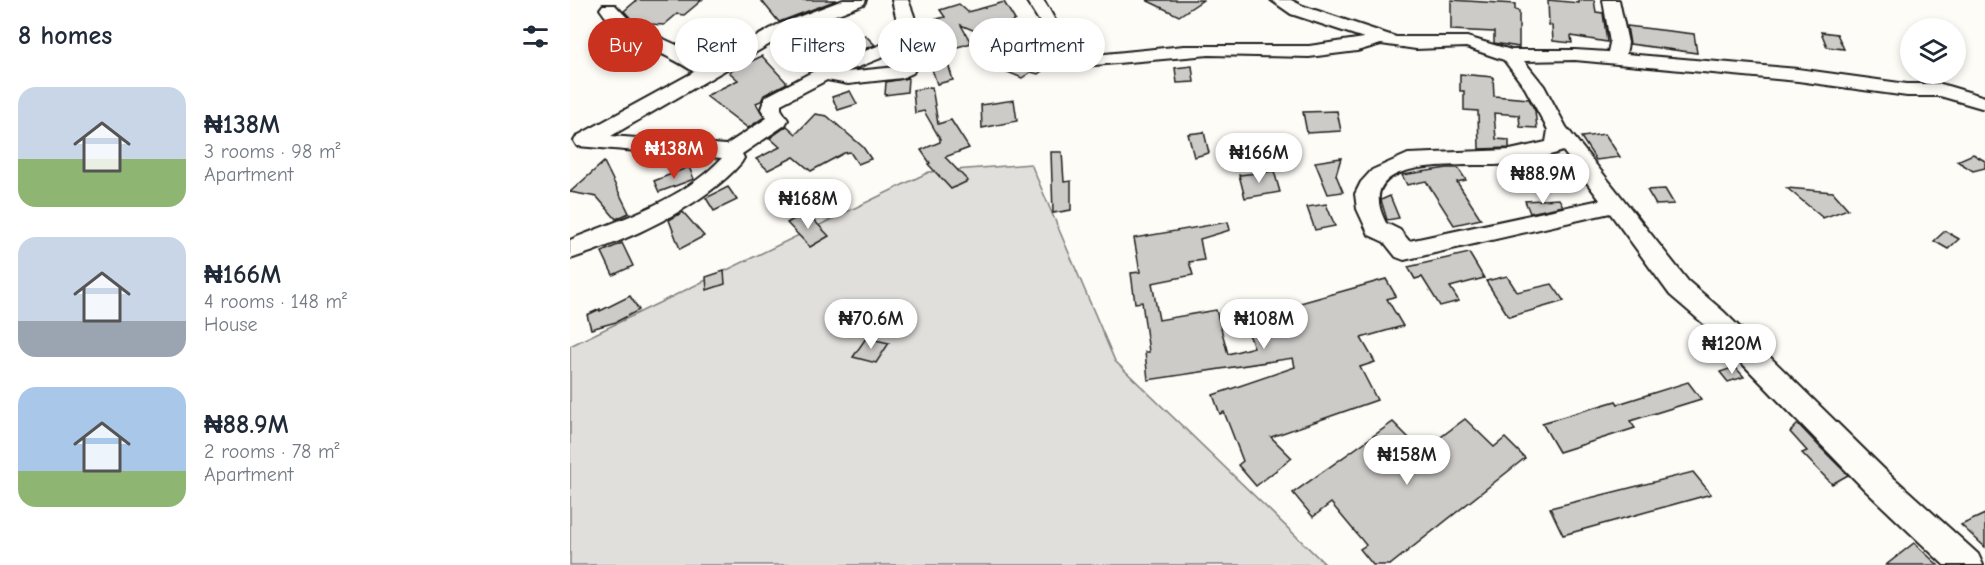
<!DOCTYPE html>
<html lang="en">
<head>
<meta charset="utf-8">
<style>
  :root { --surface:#fff; --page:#f6f6f7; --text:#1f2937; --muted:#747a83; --accent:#c8321e }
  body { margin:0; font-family:"Comic Neue",sans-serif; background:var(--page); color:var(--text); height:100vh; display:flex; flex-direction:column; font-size:22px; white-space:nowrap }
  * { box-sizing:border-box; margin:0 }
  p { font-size:20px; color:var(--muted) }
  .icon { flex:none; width:33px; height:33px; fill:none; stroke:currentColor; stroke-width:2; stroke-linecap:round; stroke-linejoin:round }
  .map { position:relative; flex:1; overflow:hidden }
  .panel { display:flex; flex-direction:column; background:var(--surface); width:570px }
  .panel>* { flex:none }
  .banner { position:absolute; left:18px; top:18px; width:570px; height:54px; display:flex; gap:12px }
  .controls { position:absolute; left:1330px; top:18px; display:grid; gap:12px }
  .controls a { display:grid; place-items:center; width:66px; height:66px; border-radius:50%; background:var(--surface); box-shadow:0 3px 9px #0003; font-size:30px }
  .price { position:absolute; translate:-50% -51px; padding:0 14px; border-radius:21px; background:#fff; color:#222; font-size:20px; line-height:39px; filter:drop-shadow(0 2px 3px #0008) }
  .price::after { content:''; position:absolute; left:50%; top:36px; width:18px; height:14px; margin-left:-9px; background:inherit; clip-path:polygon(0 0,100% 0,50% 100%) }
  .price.on { background:var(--accent); color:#fff }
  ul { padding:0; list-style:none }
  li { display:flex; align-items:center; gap:18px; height:150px; padding:0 18px }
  li span { display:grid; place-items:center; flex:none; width:168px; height:120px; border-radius:18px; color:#555 }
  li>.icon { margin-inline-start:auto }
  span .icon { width:72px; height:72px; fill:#fffc; stroke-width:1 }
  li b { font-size:26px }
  h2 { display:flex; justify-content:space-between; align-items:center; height:72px; padding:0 18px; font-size:26px }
  .tag { padding:0 21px; border-radius:27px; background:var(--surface); box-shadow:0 3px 9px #0003; font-size:21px; line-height:54px }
  .tag.on { background:var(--accent); color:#fff }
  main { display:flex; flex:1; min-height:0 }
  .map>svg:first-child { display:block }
</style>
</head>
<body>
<main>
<section class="panel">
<h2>8 homes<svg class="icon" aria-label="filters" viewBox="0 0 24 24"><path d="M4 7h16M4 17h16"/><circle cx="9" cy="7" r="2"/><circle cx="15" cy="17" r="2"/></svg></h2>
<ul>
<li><span style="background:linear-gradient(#c9d6e8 60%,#8fb573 0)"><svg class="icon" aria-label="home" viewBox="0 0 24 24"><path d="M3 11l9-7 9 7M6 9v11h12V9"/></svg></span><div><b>₦138M</b><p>3 rooms · 98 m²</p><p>Apartment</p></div></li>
<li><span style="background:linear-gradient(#c9d6e8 70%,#9aa5b1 0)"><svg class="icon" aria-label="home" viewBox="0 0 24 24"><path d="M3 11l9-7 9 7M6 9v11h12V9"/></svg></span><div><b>₦166M</b><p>4 rooms · 148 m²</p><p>House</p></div></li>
<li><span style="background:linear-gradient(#a9c7e8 70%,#8fb573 0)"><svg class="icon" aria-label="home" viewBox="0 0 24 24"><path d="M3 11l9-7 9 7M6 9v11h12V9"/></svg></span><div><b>₦88.9M</b><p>2 rooms · 78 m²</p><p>Apartment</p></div></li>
</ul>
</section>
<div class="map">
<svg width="1415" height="565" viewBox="0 0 1415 565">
  <rect width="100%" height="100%" fill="#fdfcf7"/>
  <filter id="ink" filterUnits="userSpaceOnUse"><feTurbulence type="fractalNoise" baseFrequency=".0167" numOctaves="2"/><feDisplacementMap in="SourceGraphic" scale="12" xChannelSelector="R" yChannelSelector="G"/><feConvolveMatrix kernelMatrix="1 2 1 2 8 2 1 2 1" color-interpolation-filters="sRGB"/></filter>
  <g filter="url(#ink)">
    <polygon fill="#e0dfdb" stroke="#7e7e7c" stroke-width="1.5" points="461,164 545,361 756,565 0,565 0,346 359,172"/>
    <g fill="#cccbc8" stroke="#1c1c1c" stroke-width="1.5">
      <polygon points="67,0 132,0 114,15 107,14 94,25 65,23 54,11"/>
      <polygon points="191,0 267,0 209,22"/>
      <polygon points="576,0 633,0 609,16"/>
      <polygon points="881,0 945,4 945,10 949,11 949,47 924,43 924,32 881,30"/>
      <polygon points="978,0 1009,3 1009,0 1024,0 1026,12 1033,13 1037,42 1001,36 1002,43 983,41 982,26 979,25"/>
      <polygon points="434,2 445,20 432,27 473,43 468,46 488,59 468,74 461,72 452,78 428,68 453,51 391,25 401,43 374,51 383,80 367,84 359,60 350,62 350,29 353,29 350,23 375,17 370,10 389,4 398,12"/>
      <polygon points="1057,26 1124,34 1127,53 1060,44"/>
      <polygon points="143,32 153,42 138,48 145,55 134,59 107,43"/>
      <polygon points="1251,32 1267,34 1274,49 1257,47"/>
      <polygon points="295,35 305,45 262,61 261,59 286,50 278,41"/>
      <polygon points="192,56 217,83 194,95 191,101 186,103 194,117 178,128 136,96 168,80 159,72"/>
      <polygon points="622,66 624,82 607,83 605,68"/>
      <polygon points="890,74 923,77 924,96 959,99 965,111 967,128 950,127 949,115 924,113 926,139 939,140 939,148 909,149 908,111 894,110 894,91 890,91"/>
      <polygon points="338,78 337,92 315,95 316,82"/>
      <polygon points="362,87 368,124 381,120 399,148 375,157 398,181 381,189 358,164 360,163 351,150 370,142 370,139 354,111 345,113 343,90"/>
      <polygon points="280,91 287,104 268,110 262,97"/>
      <polygon points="444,100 447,121 412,128 411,105"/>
      <polygon points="767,111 771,131 737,133 733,112"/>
      <polygon points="245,114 257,116 293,147 301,159 288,164 280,152 274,153 241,171 224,157 198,170 186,159 210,147 200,138 217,126 226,134"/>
      <polygon points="634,132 639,153 624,157 618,134"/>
      <polygon points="1035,134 1050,157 1026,160 1011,137"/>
      <polygon points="481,152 492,152 494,182 501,181 501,210 483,213"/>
      <polygon points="1403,154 1415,161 1415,168 1403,171 1387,161"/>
      <polygon points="771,158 766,175 773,192 758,194 745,162"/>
      <polygon points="34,162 59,213 46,219 27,197 0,192"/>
      <polygon points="119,167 124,179 89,192 84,181"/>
      <polygon points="877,168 888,168 896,180 887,182 911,219 884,225 856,181 837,185 832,175"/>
      <polygon points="704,171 710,192 675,198 669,175"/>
      <polygon points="158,187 167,200 144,211 136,198"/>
      <polygon points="1217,188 1263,192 1278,209 1253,218"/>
      <polygon points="1095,189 1104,204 1086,205 1077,190"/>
      <polygon points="820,196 829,218 817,220 811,200"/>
      <polygon points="989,199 993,206 960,213 955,201"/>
      <polygon points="756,204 765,226 745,230 737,207"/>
      <polygon points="113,212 134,236 110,249 99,220"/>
      <polygon points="236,212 259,236 240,247 217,223"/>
      <polygon points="658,222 660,230 630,239 634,260 619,262 623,275 582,283 589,320 646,310 658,354 684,347 673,319 816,279 826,296 817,299 833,326 791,338 805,362 790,367 807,400 701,437 722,458 686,486 668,465 673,461 654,412 650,414 643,395 725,367 723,358 578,380 575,352 579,352 572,302 565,303 561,273 570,272 564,238"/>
      <polygon points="1375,231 1389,239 1378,249 1364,241"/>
      <polygon points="52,243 63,266 43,275 32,252"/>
      <polygon points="899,253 914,278 880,287 889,301 870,306 852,277 845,279 838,267"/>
      <polygon points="154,271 155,284 137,290 136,277"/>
      <polygon points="937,276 947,292 982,284 994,301 939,317 916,281"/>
      <polygon points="60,296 69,310 46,322 21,329 17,315 30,309 30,311"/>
      <polygon points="296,338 319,343 306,363 283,357"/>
      <polygon points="1165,367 1174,377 1158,382 1150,372"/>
      <polygon points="1118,382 1131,399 1060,421 1065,428 989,452 972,423 1046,401 1048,404"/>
      <polygon points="895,419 924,447 935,438 955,458 820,565 803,565 790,549 796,545 761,503 743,517 723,493 823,422 852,451"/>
      <polygon points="1228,424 1248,445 1278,475 1262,484 1232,453 1237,451 1220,432"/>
      <polygon points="1123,472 1141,494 993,535 980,508"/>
      <polygon points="1415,514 1415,547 1391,525"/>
      <polygon points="1344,543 1368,565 1316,565"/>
    </g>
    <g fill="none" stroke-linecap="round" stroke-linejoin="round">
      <defs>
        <g id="minor">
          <path d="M273,0H296L294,4L219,33L41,136L156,145L197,118L191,109L195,97L246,70L331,37L322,0H338C347,21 356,52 343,73L332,78L278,84L257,80L211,104V109L218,120L215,125L172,154L174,158L171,163C134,206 55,242 0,259V240C51,219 113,200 152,158L7,146L4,141L7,136L124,72C93,50 50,41 30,9L33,5H45L65,26L111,47L138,64L207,25ZM331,50L327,67L276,72Z"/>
          <path d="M456,0H473C488,20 495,54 525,55L614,46H739L794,38L721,14L701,0H721L733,6L826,37H897L941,50H1005L1038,52L1040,43L1033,0H1049L1058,43L1056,54L1228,69L1337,84H1371L1415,97V109L1370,96H1337L1228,81L1005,60L954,61L974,86L996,127L1118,281L1153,311L1315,470L1408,554L1413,565H1374L1295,490L1135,325L1100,295L1040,213L834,260L826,257L814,242L799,235L787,209L785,194L791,182L802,170L838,154L940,150L976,142L978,130L955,88L934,60L896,47L846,49L811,44L787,51L739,57L639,55L513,66L490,54ZM993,151L1030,200L839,241L830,230L816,223C778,150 901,169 940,164C949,163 986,154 993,151Z"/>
        </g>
      </defs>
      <use href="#minor" stroke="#1c1c1c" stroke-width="4"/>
      <use href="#minor" fill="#fdfcf7" fill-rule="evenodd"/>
    </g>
  </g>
</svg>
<div class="controls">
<a><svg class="icon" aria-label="layers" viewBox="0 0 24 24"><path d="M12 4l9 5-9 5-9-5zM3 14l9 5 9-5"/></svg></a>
</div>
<b class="price on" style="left:104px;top:180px">₦138M</b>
<b class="price" style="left:689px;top:184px">₦166M</b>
<b class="price" style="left:973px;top:205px">₦88.9M</b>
<b class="price" style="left:238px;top:230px">₦168M</b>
<b class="price" style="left:301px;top:350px">₦70.6M</b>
<b class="price" style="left:694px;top:350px">₦108M</b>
<b class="price" style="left:1162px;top:375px">₦120M</b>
<b class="price" style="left:837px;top:486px">₦158M</b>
<div class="banner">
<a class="tag on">Buy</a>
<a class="tag">Rent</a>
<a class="tag">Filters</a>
<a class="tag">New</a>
<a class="tag">Apartment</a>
</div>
</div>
</main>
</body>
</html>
